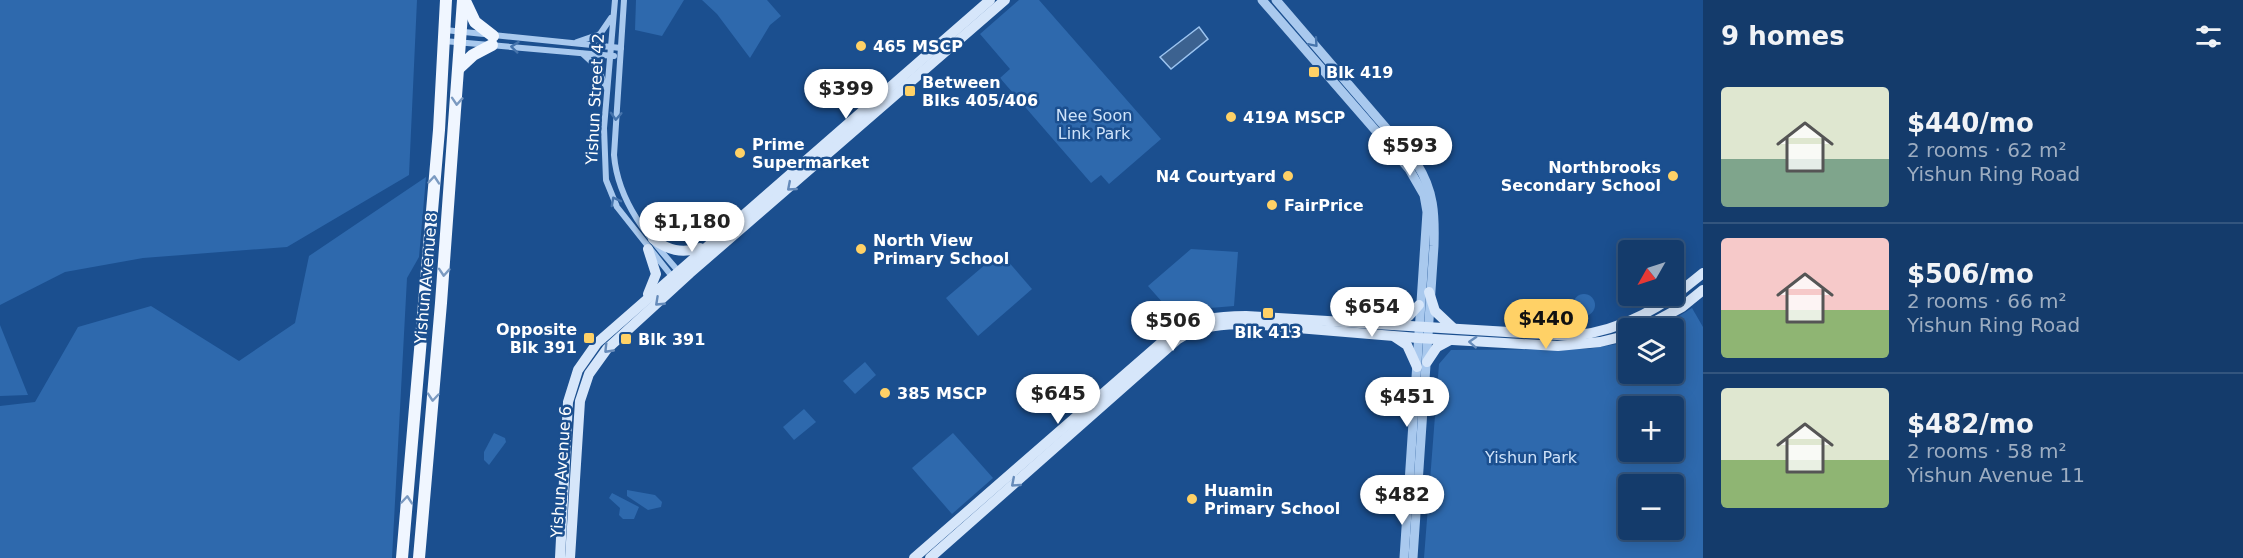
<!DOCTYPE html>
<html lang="en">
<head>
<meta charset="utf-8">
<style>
  :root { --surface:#143b6b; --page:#1d4271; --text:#f1f3f6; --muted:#9dadc1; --line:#33557e; --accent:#ffd166 }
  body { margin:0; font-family:"DejaVu Sans",sans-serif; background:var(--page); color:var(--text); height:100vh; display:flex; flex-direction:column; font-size:22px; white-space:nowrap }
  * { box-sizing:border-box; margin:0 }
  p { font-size:20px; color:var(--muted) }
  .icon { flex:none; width:33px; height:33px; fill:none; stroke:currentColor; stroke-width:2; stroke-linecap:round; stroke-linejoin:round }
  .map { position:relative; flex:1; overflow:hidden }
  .side { display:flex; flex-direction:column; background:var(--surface); width:540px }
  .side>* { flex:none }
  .needle { width:39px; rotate:231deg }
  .buttons { position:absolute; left:1618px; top:240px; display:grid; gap:12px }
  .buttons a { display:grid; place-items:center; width:66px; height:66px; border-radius:6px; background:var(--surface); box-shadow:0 3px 15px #0003,0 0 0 2px var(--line); font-size:30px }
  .price { position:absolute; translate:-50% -51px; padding:0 14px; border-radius:21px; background:#fff; color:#222; font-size:20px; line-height:39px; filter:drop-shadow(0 2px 3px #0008) }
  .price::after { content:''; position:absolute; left:50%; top:36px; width:18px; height:14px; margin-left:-9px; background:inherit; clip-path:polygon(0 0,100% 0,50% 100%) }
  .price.on { background:var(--accent); color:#111 }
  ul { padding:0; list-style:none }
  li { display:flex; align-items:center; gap:18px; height:150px; padding:0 18px }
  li+li { border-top:2px solid var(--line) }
  li span { display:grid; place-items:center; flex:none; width:168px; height:120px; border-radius:6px; color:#555 }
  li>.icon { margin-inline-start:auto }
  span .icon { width:72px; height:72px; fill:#fffc; stroke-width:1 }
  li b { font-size:26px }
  h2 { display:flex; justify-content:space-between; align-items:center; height:72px; padding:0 18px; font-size:26px }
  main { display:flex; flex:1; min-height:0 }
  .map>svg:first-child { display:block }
</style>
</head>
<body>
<main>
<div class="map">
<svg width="1703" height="558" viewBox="0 0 1703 558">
  <rect width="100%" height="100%" fill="#1b4f8f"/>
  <g fill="#2e69ad" fill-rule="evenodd">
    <polygon points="0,0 417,0 409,175 287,247 143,258 65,272 0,305"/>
    <polygon points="636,0 684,0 662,36 635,30"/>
    <polygon points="702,0 767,0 781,16 770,25 750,58 717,14"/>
    <polygon points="1019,0 1039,0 1161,139 1109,184 1101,175 1091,183 1000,78 1010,69 980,34"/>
    <polygon points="426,177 419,257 407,278 392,558 0,558 0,406 35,402 78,327 151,306 239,361 295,323 309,256"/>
    <polygon points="1191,249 1238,252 1234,306 1210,308 1178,320 1148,286"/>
    <polygon points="1000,252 1032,289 978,336 946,298"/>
    <circle cx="1584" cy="305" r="11"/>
    <path d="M1692,308L1703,327V558H1424L1439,364L1451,350L1588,349L1629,342V374H1674V328H1660ZM1629,406H1674V452H1629ZM1629,484H1674V530H1629Z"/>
    <polygon points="0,325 28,395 0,396"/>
    <polygon points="865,362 876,375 855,394 843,381"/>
    <polygon points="804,409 816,422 794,440 783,427"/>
    <polygon points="494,433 505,438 506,442 489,465 484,460 484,452"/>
    <polygon points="953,433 993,478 952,514 912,468"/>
    <polygon points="627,490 655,495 662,502 661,507 648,510 627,496"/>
    <polygon points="612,493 639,507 634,519 623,519 619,515 620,508 609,498"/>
  </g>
  <polygon fill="#3c6290" stroke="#9cc4f0" stroke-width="1.5" points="1199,27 1208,39 1171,69 1160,57"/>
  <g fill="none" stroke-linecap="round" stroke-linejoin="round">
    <g stroke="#a9c9ee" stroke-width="6">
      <polyline points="615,0 604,128 606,180 617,207 674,279"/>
      <path d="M624,0L614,155C618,203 649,238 680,273"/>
      <polyline points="445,30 621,48"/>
      <polyline points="444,41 614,56"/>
      <polyline points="577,42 600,34 611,18"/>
      <polyline points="583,54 597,67 606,87"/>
    </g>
    <g stroke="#a9c9ee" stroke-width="9">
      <polyline points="1262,0 1409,169 1424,195 1427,212 1404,558"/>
      <path d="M1276,0L1417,164C1434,191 1435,214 1434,246L1413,558"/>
    </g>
    <g stroke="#d6e6fa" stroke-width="10">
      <path d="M653,239C668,250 681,254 700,248"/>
      <polyline points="648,249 656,274 648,294"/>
      <polyline points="1429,292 1435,311 1453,328"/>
      <polyline points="1394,325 1409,316 1419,305"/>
      <polyline points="1643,328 1682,307 1703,290"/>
      <polyline points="1395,337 1407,345 1417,367"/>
      <polyline points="1427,362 1437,347 1450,340"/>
      <polyline points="560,558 568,402 578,370 597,343 990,0"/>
      <polyline points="570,558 580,401 589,374 607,349 690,273 1005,0"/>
      <path d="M914,558L1169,336C1192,319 1219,316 1246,316L1573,336C1625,330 1664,306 1703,273"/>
      <path d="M930,558L1178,339C1199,325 1226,324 1250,324L1418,338L1558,346L1600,342L1629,335"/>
    </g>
    <g stroke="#f0f6ff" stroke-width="12">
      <polyline points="465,1 475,22 493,36"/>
      <polyline points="459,68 473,55 492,45"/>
      <polyline points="402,558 439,130 446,0"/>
      <polyline points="419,558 441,303 463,0"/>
    </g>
  </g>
  <defs><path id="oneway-chevron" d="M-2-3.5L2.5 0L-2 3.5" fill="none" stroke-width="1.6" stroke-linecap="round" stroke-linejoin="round" transform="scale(1.5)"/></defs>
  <g stroke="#4674ac">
    <use href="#oneway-chevron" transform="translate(1314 43) rotate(49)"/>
    <use href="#oneway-chevron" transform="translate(515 47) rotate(-174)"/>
    <use href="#oneway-chevron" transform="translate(616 116) rotate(93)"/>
    <use href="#oneway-chevron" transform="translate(615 201) rotate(-118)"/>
  </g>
  <g stroke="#7b9ac1">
    <use href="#oneway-chevron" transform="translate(457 101) rotate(94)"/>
    <use href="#oneway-chevron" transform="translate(434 180) rotate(-85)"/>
    <use href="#oneway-chevron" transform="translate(444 272) rotate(94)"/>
    <use href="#oneway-chevron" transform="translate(433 397) rotate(95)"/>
    <use href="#oneway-chevron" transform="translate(407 500) rotate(-85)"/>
  </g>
  <g stroke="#668bba">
    <use href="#oneway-chevron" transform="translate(791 187) rotate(139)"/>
    <use href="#oneway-chevron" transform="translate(659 302) rotate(137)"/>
    <use href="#oneway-chevron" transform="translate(1473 342) rotate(-177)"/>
    <use href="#oneway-chevron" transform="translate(608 349) rotate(134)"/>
    <use href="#oneway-chevron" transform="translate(1015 483) rotate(139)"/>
  </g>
  <g fill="#ffd166" stroke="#1b4f8f" stroke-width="2">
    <circle cx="861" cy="46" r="6"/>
    <rect x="1308" y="66" width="12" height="12" rx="3"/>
    <rect x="904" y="85" width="12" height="12" rx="3"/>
    <circle cx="1231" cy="117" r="6"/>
    <circle cx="740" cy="153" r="6"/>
    <circle cx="1288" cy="176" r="6"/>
    <circle cx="1673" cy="176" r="6"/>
    <circle cx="1272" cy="205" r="6"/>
    <circle cx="861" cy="249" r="6"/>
    <rect x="1262" y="307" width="12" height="12" rx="3"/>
    <rect x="583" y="332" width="12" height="12" rx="3"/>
    <rect x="620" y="333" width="12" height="12" rx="3"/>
    <circle cx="885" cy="393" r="6"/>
    <circle cx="1192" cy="499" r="6"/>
  </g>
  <g text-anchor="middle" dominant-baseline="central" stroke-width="5" stroke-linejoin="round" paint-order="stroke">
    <g font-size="16" font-weight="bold" fill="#fff" stroke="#1b4f8f" text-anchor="start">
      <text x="873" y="46">465 MSCP</text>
      <text x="1326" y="72">Blk 419</text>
      <text x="922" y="82">Between<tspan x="922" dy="18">Blks 405/406</tspan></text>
      <text x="1243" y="117">419A MSCP</text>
      <text x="752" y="144">Prime<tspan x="752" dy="18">Supermarket</tspan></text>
      <text x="1661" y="167" text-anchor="end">Northbrooks<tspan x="1661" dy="18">Secondary School</tspan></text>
      <text x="1276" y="176" text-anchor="end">N4 Courtyard</text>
      <text x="1284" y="205">FairPrice</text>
      <text x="873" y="240">North View<tspan x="873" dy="18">Primary School</tspan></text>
      <text x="577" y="329" text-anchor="end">Opposite<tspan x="577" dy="18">Blk 391</tspan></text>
      <text x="1268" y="332" text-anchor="middle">Blk 413</text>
      <text x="638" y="339">Blk 391</text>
      <text x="897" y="393">385 MSCP</text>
      <text x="1204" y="490">Huamin<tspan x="1204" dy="18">Primary School</tspan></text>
    </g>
    <g font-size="16" fill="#fff" stroke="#1b4f8f">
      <text transform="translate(595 99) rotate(-87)">Yishun Street 42</text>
      <text transform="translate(426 278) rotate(-85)">Yishun Avenue 8</text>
      <text transform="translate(561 472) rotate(-86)">Yishun Avenue 6</text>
    </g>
    <g font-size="16" fill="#cfe3fa" stroke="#1b4f8f">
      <text x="1094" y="115">Nee Soon<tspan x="1094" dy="18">Link Park</tspan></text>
      <text x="1531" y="457">Yishun Park</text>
    </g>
  </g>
</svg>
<div class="buttons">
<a><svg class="needle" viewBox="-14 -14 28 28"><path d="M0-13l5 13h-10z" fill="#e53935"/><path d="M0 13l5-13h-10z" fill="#9dadc1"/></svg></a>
<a><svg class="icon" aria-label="layers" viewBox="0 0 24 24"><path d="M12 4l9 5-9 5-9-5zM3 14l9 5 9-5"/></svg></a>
<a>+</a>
<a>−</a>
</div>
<b class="price" style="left:846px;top:120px">$399</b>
<b class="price" style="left:1410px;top:177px">$593</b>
<b class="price" style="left:692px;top:253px">$1,180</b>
<b class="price" style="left:1372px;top:338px">$654</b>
<b class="price on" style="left:1546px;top:350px">$440</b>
<b class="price" style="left:1173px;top:352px">$506</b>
<b class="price" style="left:1058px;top:425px">$645</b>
<b class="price" style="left:1407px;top:428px">$451</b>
<b class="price" style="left:1402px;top:526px">$482</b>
</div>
<section class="side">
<h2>9 homes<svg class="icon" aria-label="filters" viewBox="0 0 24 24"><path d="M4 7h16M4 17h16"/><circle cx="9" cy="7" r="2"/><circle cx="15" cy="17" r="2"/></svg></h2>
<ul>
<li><span style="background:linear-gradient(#dfe7d0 60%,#7fa58c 0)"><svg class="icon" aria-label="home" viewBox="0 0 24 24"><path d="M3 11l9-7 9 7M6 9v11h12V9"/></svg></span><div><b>$440/mo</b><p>2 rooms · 62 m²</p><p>Yishun Ring Road</p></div></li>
<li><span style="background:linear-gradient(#f6c9c9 60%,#8fb573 0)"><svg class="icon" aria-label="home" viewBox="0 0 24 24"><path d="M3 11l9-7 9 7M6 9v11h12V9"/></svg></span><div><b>$506/mo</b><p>2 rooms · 66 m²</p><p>Yishun Ring Road</p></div></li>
<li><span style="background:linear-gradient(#dfe7d0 60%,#8fb573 0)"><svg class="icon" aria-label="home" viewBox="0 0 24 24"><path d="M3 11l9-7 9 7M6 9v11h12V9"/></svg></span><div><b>$482/mo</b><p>2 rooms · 58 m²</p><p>Yishun Avenue 11</p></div></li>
</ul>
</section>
</main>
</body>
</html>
